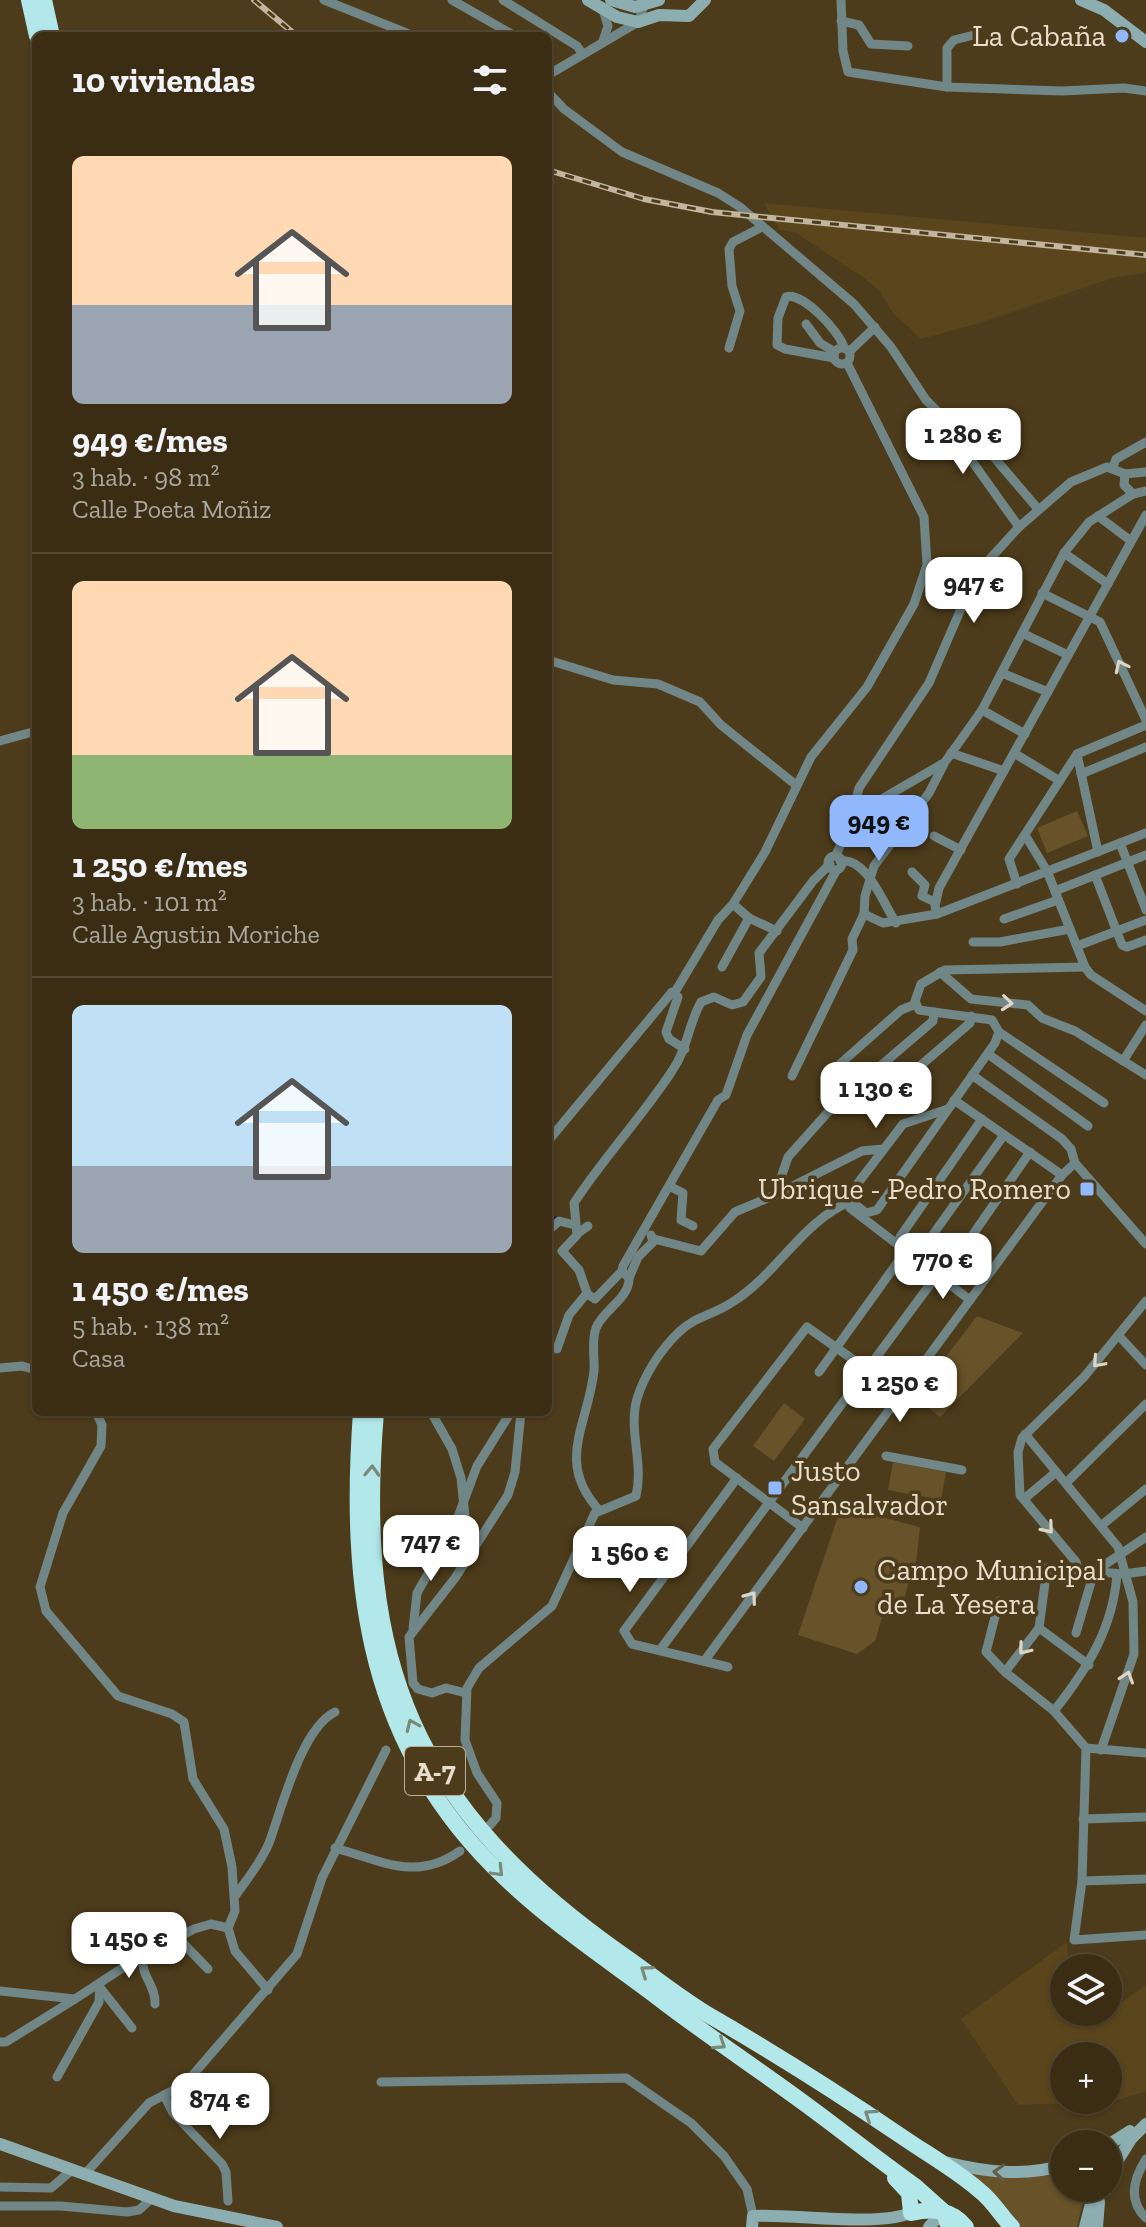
<!DOCTYPE html>
<html lang="es">
<head>
<meta charset="utf-8">
<style>
  :root { --surface:#3a2d14; --page:#453922; --text:#f1f3f6; --muted:#aba8a0; --line:#544934; --accent:#91b8fd }
  body { margin:0; font-family:"Zilla Slab",serif; background:var(--page); color:var(--text); height:100vh; display:flex; flex-direction:column; font-size:30px; white-space:nowrap }
  * { box-sizing:border-box; margin:0 }
  p { font-size:26px; color:var(--muted) }
  .icon { flex:none; width:44px; height:44px; fill:none; stroke:currentColor; stroke-width:2; stroke-linecap:round; stroke-linejoin:round }
  .map { position:relative; flex:1; overflow:hidden }
  .details { position:absolute; left:32px; top:32px; width:520px; height:1384px; display:flex; flex-direction:column; background:var(--surface); border-radius:12px; box-shadow:0 2px 6px #0004,0 0 0 2px var(--line) }
  .details>* { flex:none }
  .controls { position:absolute; left:1050px; top:1954px; display:grid; gap:16px }
  .controls a { display:grid; place-items:center; width:72px; height:72px; border-radius:50%; background:var(--surface); box-shadow:0 2px 6px #0004,0 0 0 2px var(--line); font-size:40px }
  .price { position:absolute; translate:-50% -68px; padding:0 18px; border-radius:16px; background:#fff; color:#222; font-size:26px; line-height:52px; filter:drop-shadow(0 2px 4px #0008) }
  .price::after { content:''; position:absolute; left:50%; top:48px; width:24px; height:18px; margin-left:-12px; background:inherit; clip-path:polygon(0 0,100% 0,50% 100%) }
  .price.on { background:var(--accent); color:#111 }
  ul { padding:0; list-style:none }
  li { display:grid; align-content:center; gap:16px; height:424px; padding:0 40px }
  li+li { border-top:2px solid var(--line) }
  li span { display:grid; place-items:center; height:248px; border-radius:12px; color:#555 }
  li>.icon { margin-inline-start:auto }
  span .icon { width:144px; height:144px; fill:#fffc; stroke-width:1 }
  li b { font-size:34px }
  h2 { display:flex; justify-content:space-between; align-items:center; height:96px; padding:0 40px; font-size:34px }
  .map>svg:first-child { display:block }
</style>
</head>
<body>
<div class="map">
<svg width="1146" height="2227" viewBox="0 0 1146 2227">
  <rect width="100%" height="100%" fill="#4d3c1b"/>
  <g fill="#5a451c" fill-rule="evenodd">
    <polygon points="764,203 1146,238 1146,273 1116,277 976,324 921,339 892,312 880,291 864,278 796,233 780,230"/>
    <path d="M1067,1942L1068,1955L1076,1968H1064V2012H1108L1146,1985V2092L1108,2102L1018,2105L961,2019ZM1064,2056H1108V2100H1064Z"/>
  </g>
  <g fill="#675229">
    <polygon points="1077,811 1088,836 1047,853 1037,828"/>
    <polygon points="977,1316 1023,1333 940,1417 915,1397"/>
    <polygon points="784,1403 805,1419 774,1461 753,1446"/>
    <polygon points="893,1462 946,1472 941,1500 888,1490"/>
    <polygon points="841,1507 920,1527 915,1573 911,1573 903,1603 887,1601 875,1641 857,1654 798,1635"/>
    <polygon points="1064,2170 1064,2188 1086,2188 1077,2227 1021,2227 971,2174"/>
  </g>
  <g fill="none" stroke-linecap="round" stroke-linejoin="round">
    <polyline stroke="#36133c" stroke-width="3" points="548,1218 559,1218"/>
    <g stroke="#718687" stroke-width="9">
      <polyline points="324,0 414,36"/>
      <polyline points="452,0 515,36"/>
      <polyline points="503,0 577,46 582,53"/>
      <polyline points="841,0 843,51 848,72 947,87 1062,91 1124,88 1146,91"/>
      <polyline points="841,21 859,25 871,44 908,46"/>
      <polyline points="603,41 608,26 603,10"/>
      <polyline points="548,75 638,22 644,6"/>
      <polyline points="947,87 947,48 954,40 974,35"/>
      <polyline points="548,92 564,109 622,152 718,193 740,207 854,304 891,347 926,400 942,416 975,435 1038,509"/>
      <polyline points="806,324 820,343 835,352"/>
      <polyline points="729,348 740,311 732,286 729,249 733,242 762,227"/>
      <circle cx="842" cy="356" r="8"/>
      <polyline points="849,352 875,327"/>
      <path d="M834,358L785,349L777,345L778,318L786,297C802,291 841,333 844,348"/>
      <polyline points="951,423 949,429 1019,527"/>
      <polyline points="1113,467 1116,459 1146,442"/>
      <polyline points="1125,474 1124,485 1133,494"/>
      <polyline points="1125,474 1146,472"/>
      <polyline points="1098,516 1131,541"/>
      <polyline points="1064,553 1108,584"/>
      <polyline points="1042,593 1100,622 1146,720"/>
      <polyline points="1022,633 1068,655"/>
      <polyline points="548,660 613,680 658,684 700,702 721,725 796,785"/>
      <polyline points="1002,673 1048,692"/>
      <polyline points="982,710 1025,734"/>
      <polyline points="0,741 36,731"/>
      <polyline points="951,753 1004,771"/>
      <polyline points="1014,753 1060,781"/>
      <polyline points="1077,754 1098,852"/>
      <polyline points="1081,774 1146,747"/>
      <polyline points="855,803 859,788 929,683 976,574 1019,527 1071,482 1107,467 1125,474"/>
      <circle cx="856" cy="811" r="7"/>
      <polyline points="875,804 902,827"/>
      <polyline points="863,810 942,764"/>
      <polyline points="1025,835 1047,871 1085,967 1091,975 1146,1011"/>
      <polyline points="934,836 961,850"/>
      <polyline points="1120,843 1146,910"/>
      <polyline points="836,855 853,817"/>
      <circle cx="835" cy="863" r="7"/>
      <path d="M840,861C866,856 883,903 896,923"/>
      <polyline points="912,872 925,885 922,896 935,902"/>
      <polyline points="1095,875 1122,945 1127,947 1146,940"/>
      <polyline points="1017,884 1009,859 1077,754 1146,725"/>
      <polyline points="1055,891 1146,855"/>
      <polyline points="733,904 749,918 777,931"/>
      <polyline points="864,914 883,923 937,914 1146,833"/>
      <polyline points="937,914 935,906 939,888 1146,515"/>
      <polyline points="1004,919 1058,900"/>
      <polyline points="973,942 1000,942 1070,929"/>
      <polyline points="1077,946 1146,920"/>
      <polyline points="722,967 749,918"/>
      <polyline points="940,972 971,999 1028,1005 1042,1018 1075,1031 1146,1075"/>
      <polyline points="675,992 718,920 733,904 765,852 811,757 867,687 914,604 927,565 924,517 847,363"/>
      <polyline points="999,1032 992,1020 919,1010 915,1001 921,984 945,970 1085,967"/>
      <polyline points="999,1032 1104,1103"/>
      <polyline points="988,1054 1088,1126"/>
      <polyline points="1123,1061 1146,1025"/>
      <polyline points="972,1075 1062,1139 1071,1149 1075,1163"/>
      <polyline points="792,1076 853,950 852,939 864,914 865,896 874,866 929,793 945,762 982,710 1064,553 1089,522 1133,494 1146,491"/>
      <polyline points="850,1092 933,1021 934,1012"/>
      <polyline points="954,1100 1062,1175"/>
      <polyline points="871,1108 970,1023 971,1016"/>
      <polyline points="948,1109 903,1124 858,1183 850,1208 970,1300"/>
      <polyline points="548,1141 672,992 678,997 666,1032 669,1039 685,1049"/>
      <polyline points="1075,1163 1146,1244"/>
      <polyline points="669,1186 683,1193 681,1220 693,1226"/>
      <polyline points="775,1195 862,1151 883,1149"/>
      <polyline points="851,1201 866,1213 877,1210 995,1043 999,1032"/>
      <polyline points="548,1231 559,1221 575,1225"/>
      <polyline points="578,1233 588,1226"/>
      <polyline points="900,1237 982,1119"/>
      <polyline points="654,1239 701,1251 735,1212 775,1195 788,1157 829,1111 832,1071 901,1010 916,1004"/>
      <polyline points="924,1247 1004,1135"/>
      <polyline points="951,1266 1030,1152"/>
      <polyline points="629,1278 638,1257 653,1242 651,1235"/>
      <polyline points="587,1294 595,1299 622,1271"/>
      <polyline points="1119,1336 1146,1365"/>
      <path d="M557,1349L569,1315L587,1293L579,1270L562,1251L577,1235L574,1203C604,1157 642,1117 672,1071C688,1048 688,1025 701,1002L714,997L732,1005L743,1002L761,977L759,953L813,881L830,864"/>
      <polyline points="0,1368 22,1366 36,1370"/>
      <polyline points="819,1372 905,1252"/>
      <polyline points="96,1412 102,1425 101,1446 63,1513 40,1587 46,1611 118,1696 172,1714 184,1722 193,1779 224,1829 232,1867 235,1911 228,1928"/>
      <polyline points="431,1412 452,1449 461,1478 469,1555 459,1546 440,1552"/>
      <polyline points="1025,1434 1118,1547 1133,1602 1134,1654 1101,1750"/>
      <polyline points="886,1456 962,1470"/>
      <polyline points="1066,1483 1146,1404"/>
      <polyline points="1024,1499 1056,1472"/>
      <path d="M599,1510C555,1462 588,1425 594,1371C595,1357 591,1342 596,1328C603,1310 630,1298 629,1278L622,1271L623,1266L718,1100L726,1095L747,1035L836,871"/>
      <polyline points="1102,1525 1146,1489"/>
      <polyline points="803,1528 715,1462 713,1449 807,1327 902,1394"/>
      <polyline points="1079,1571 1076,1562 1020,1495 1018,1452 1022,1438 1084,1377 1146,1301"/>
      <polyline points="999,1601 986,1652 1005,1672 1054,1711 1086,1748 1146,1753"/>
      <polyline points="1039,1628 1089,1665"/>
      <polyline points="413,1629 417,1593 453,1530 477,1466 511,1412"/>
      <polyline points="1076,1633 1094,1572 1146,1537"/>
      <polyline points="660,1650 937,1275"/>
      <polyline points="705,1660 1062,1175 1075,1163"/>
      <polyline points="728,1667 632,1644 624,1631 737,1478"/>
      <polyline points="1005,1672 1039,1628 1047,1568 1124,1574 1146,1571"/>
      <polyline points="466,1693 446,1688 432,1693 418,1689 413,1683 409,1637 455,1578 508,1495 515,1472 521,1412"/>
      <path d="M1054,1711C1087,1669 1113,1629 1117,1574"/>
      <polyline points="1086,1748 1082,1881 1074,1940 1146,1935"/>
      <polyline points="1083,1819 1146,1817"/>
      <path d="M490,1825L496,1818L497,1803L477,1773L465,1740L467,1688L479,1668L552,1606L595,1513L636,1496C644,1463 628,1430 637,1399C644,1375 661,1349 679,1332C694,1317 713,1315 731,1303C776,1276 802,1221 851,1201"/>
      <path d="M335,1848C383,1861 416,1882 460,1851"/>
      <polyline points="1082,1881 1146,1879"/>
      <path d="M236,1895C247,1879 262,1861 269,1843C282,1808 301,1729 335,1712"/>
      <polyline points="178,1938 208,1969"/>
      <path d="M143,1956C140,1976 156,1985 155,2004"/>
      <polyline points="102,1990 132,2028"/>
      <polyline points="0,1991 75,1999 130,1963 194,1929 211,1924 228,1928 235,1951 268,1990"/>
      <polyline points="0,2042 6,2042 75,1999"/>
      <polyline points="57,2077 99,2002 100,1983"/>
      <polyline points="381,2082 626,2078 691,2123 724,2156 747,2189 753,2216"/>
      <polyline points="164,2095 173,2113 222,2164 226,2172 228,2201"/>
      <path d="M1146,2159C1134,2178 1127,2200 1146,2218"/>
      <polyline points="85,2174 149,2103 185,2084 297,1954 322,1878 386,1750"/>
      <polyline points="0,2187 51,2188 72,2170"/>
      <polyline points="0,2206 61,2206 127,2212 139,2210 152,2198"/>
    </g>
    <g stroke="#8caeb0" stroke-width="12">
      <polyline points="588,0 617,17 638,22 659,15 689,16 705,0"/>
      <polyline points="611,0 635,7 659,0"/>
      <polyline points="1081,0 1104,10 1146,42"/>
      <polyline points="0,2144 174,2206 277,2227"/>
      <polyline points="1108,2145 1130,2131"/>
      <path d="M945,2162C985,2172 1024,2177 1064,2165"/>
      <polyline points="1108,2176 1131,2139 1146,2124"/>
      <path d="M752,2227L753,2216C797,2214 874,2227 911,2213"/>
      <polyline points="929,2227 937,2218 947,2222"/>
      <polyline points="1085,2227 1095,2188"/>
      <polyline points="1097,2227 1099,2202"/>
    </g>
    <g stroke="#b3e8eb" stroke-width="16">
      <polyline points="29,0 37,36"/>
      <polyline points="44,0 52,36"/>
      <path d="M361,1412C348,1591 368,1749 505,1878C552,1923 605,1958 657,1997C705,2034 755,2067 804,2103C841,2130 877,2159 915,2186L943,2211L949,2227"/>
      <path d="M376,1412C355,1664 414,1808 623,1955C652,1975 681,1999 712,2017C776,2054 839,2094 901,2136C927,2154 956,2170 980,2191C993,2201 1001,2216 1012,2227"/>
      <path d="M895,2178L909,2193L911,2213C933,2208 951,2209 966,2227"/>
    </g>
    <defs>
      <g id="rail">
        <polyline points="254,0 297,36"/>
        <polyline points="548,170 644,199 712,212 1146,255"/>
      </g>
    </defs>
    <use href="#rail" stroke="#c2b6a0" stroke-width="6"/>
    <use href="#rail" stroke="#4d3c1b" stroke-width="3" stroke-dasharray="9" stroke-linecap="butt"/>
  </g>
  <defs><path id="oneway-chevron" d="M-2-3.5L2.5 0L-2 3.5" fill="none" stroke-width="1.6" stroke-linecap="round" stroke-linejoin="round" transform="scale(2)"/></defs>
  <g stroke="#ddd5c5">
    <use href="#oneway-chevron" transform="translate(1121 666) rotate(-115)"/>
    <use href="#oneway-chevron" transform="translate(1007 1003) rotate(5)"/>
    <use href="#oneway-chevron" transform="translate(1098 1362) rotate(132)"/>
    <use href="#oneway-chevron" transform="translate(1048 1528) rotate(50)"/>
    <use href="#oneway-chevron" transform="translate(751 1597) rotate(-54)"/>
    <use href="#oneway-chevron" transform="translate(1024 1649) rotate(129)"/>
    <use href="#oneway-chevron" transform="translate(1127 1677) rotate(-72)"/>
  </g>
  <g stroke="#7b8979">
    <use href="#oneway-chevron" transform="translate(372 1471) rotate(-88)"/>
    <use href="#oneway-chevron" transform="translate(412 1725) rotate(-114)"/>
    <use href="#oneway-chevron" transform="translate(498 1871) rotate(46)"/>
    <use href="#oneway-chevron" transform="translate(646 1971) rotate(-145)"/>
    <use href="#oneway-chevron" transform="translate(720 2044) rotate(34)"/>
    <use href="#oneway-chevron" transform="translate(870 2115) rotate(-146)"/>
  </g>
  <use stroke="#605e48" href="#oneway-chevron" transform="translate(999 2172) rotate(-177)"/>
  <g fill="#91b8fd" stroke="#4d3c1b" stroke-width="3">
    <circle cx="1122" cy="36" r="8"/>
    <rect x="1079" y="1181" width="16" height="16" rx="4"/>
    <rect x="767" y="1480" width="16" height="16" rx="4"/>
    <circle cx="861" cy="1587" r="8"/>
  </g>
  <g text-anchor="middle" dominant-baseline="central" stroke-width="7" stroke-linejoin="round" paint-order="stroke">
    <rect fill="#4d3c1b" stroke="#baad97" stroke-width="2" x="405" y="1747" width="60" height="48" rx="6"/>
    <g font-size="28" font-weight="bold" fill="#e9decc">
      <text x="435" y="1771">A-7</text>
    </g>
    <g font-size="30" fill="#e9decc" stroke="#4d3c1b" text-anchor="end">
      <text x="1106" y="36">La Cabaña</text>
      <text x="1071" y="1189">Ubrique - Pedro Romero</text>
      <text x="791" y="1471" text-anchor="start">Justo<tspan x="791" dy="34">Sansalvador</tspan></text>
      <text x="877" y="1570" text-anchor="start">Campo Municipal<tspan x="877" dy="34">de La Yesera</tspan></text>
    </g>
  </g>
</svg>
<div class="controls">
<a><svg class="icon" aria-label="layers" viewBox="0 0 24 24"><path d="M12 4l9 5-9 5-9-5zM3 14l9 5 9-5"/></svg></a>
<a>+</a>
<a>−</a>
</div>
<b class="price" style="left:963px;top:476px">1 280 €</b>
<b class="price" style="left:974px;top:625px">947 €</b>
<b class="price on" style="left:879px;top:863px">949 €</b>
<b class="price" style="left:876px;top:1130px">1 130 €</b>
<b class="price" style="left:943px;top:1301px">770 €</b>
<b class="price" style="left:900px;top:1424px">1 250 €</b>
<b class="price" style="left:431px;top:1583px">747 €</b>
<b class="price" style="left:630px;top:1594px">1 560 €</b>
<b class="price" style="left:129px;top:1980px">1 450 €</b>
<b class="price" style="left:220px;top:2141px">874 €</b>
<section class="details">
<h2>10 viviendas<svg class="icon" aria-label="filters" viewBox="0 0 24 24"><path d="M4 7h16M4 17h16"/><circle cx="9" cy="7" r="2"/><circle cx="15" cy="17" r="2"/></svg></h2>
<ul>
<li><span style="background:linear-gradient(#ffd9b3 60%,#9aa5b1 0)"><svg class="icon" aria-label="home" viewBox="0 0 24 24"><path d="M3 11l9-7 9 7M6 9v11h12V9"/></svg></span><div><b>949 €/mes</b><p>3 hab. · 98 m²</p><p>Calle Poeta Moñiz</p></div></li>
<li><span style="background:linear-gradient(#ffd9b3 70%,#8fb573 0)"><svg class="icon" aria-label="home" viewBox="0 0 24 24"><path d="M3 11l9-7 9 7M6 9v11h12V9"/></svg></span><div><b>1 250 €/mes</b><p>3 hab. · 101 m²</p><p>Calle Agustin Moriche</p></div></li>
<li><span style="background:linear-gradient(#bfe0f5 65%,#9aa5b1 0)"><svg class="icon" aria-label="home" viewBox="0 0 24 24"><path d="M3 11l9-7 9 7M6 9v11h12V9"/></svg></span><div><b>1 450 €/mes</b><p>5 hab. · 138 m²</p><p>Casa</p></div></li>
</ul>
</section>
</div>
</body>
</html>
